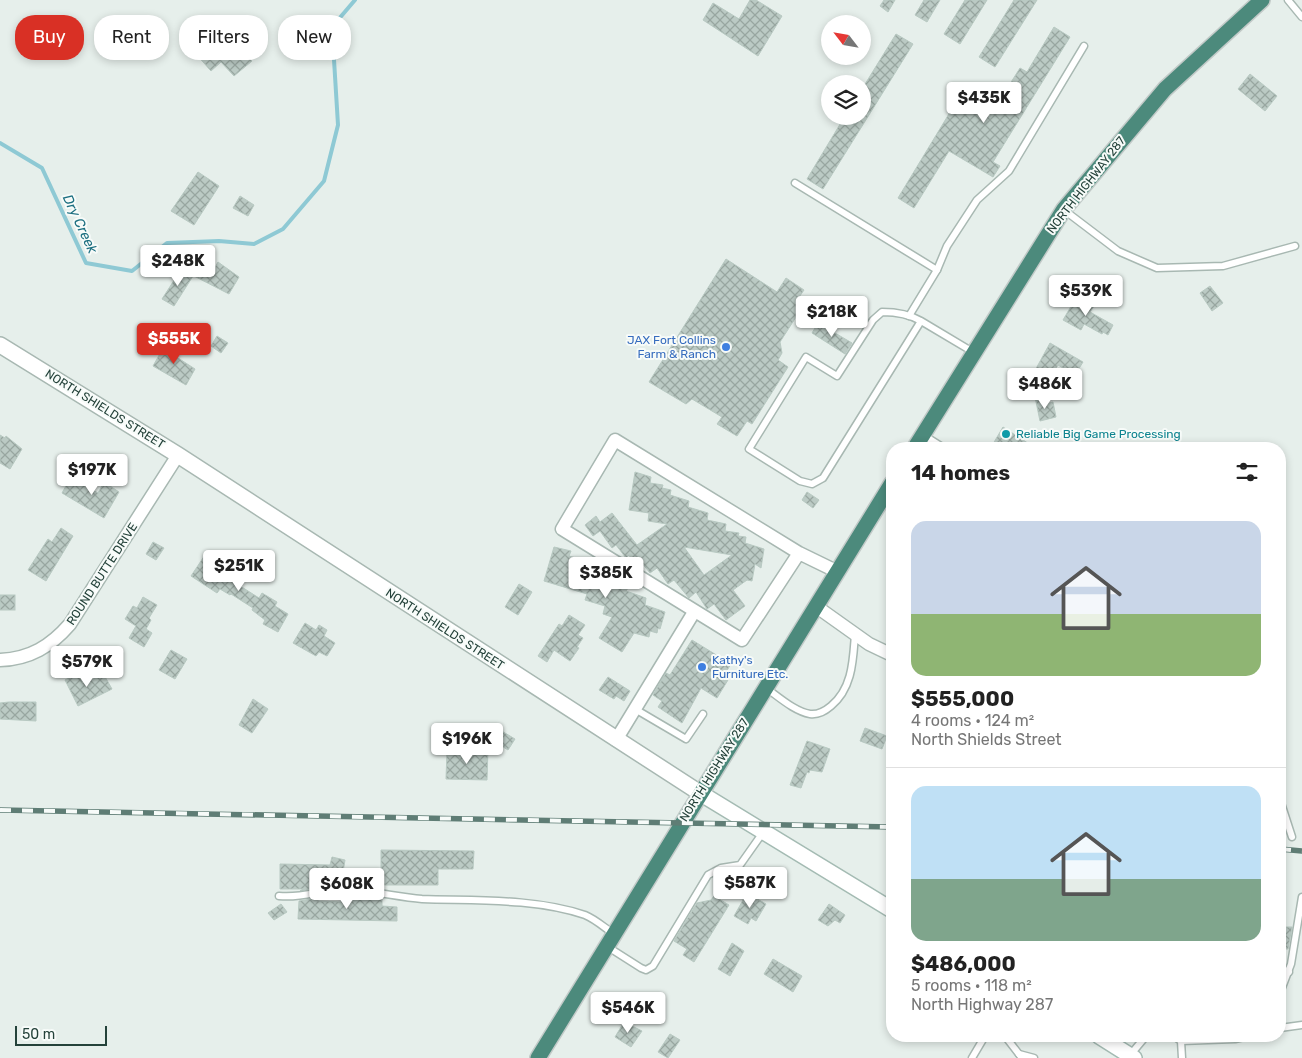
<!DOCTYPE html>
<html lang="en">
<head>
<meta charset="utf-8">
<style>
  :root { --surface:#fff; --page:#f6f6f6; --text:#222; --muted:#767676; --line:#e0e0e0; --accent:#d93025 }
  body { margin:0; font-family:Rubik,sans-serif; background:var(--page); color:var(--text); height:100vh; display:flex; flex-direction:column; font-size:19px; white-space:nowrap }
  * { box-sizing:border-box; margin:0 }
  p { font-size:16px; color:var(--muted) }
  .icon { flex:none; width:28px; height:28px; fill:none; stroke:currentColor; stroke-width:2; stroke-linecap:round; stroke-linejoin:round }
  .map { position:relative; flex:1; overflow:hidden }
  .details { position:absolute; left:886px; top:442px; width:400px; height:600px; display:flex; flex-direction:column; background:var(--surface); border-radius:20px; box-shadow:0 2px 8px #0003 }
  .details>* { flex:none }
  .banner { position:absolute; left:15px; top:15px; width:475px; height:45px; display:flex; gap:10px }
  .needle { width:32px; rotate:301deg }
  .tools { position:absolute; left:821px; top:15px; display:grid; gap:10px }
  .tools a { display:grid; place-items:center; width:50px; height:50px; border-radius:50%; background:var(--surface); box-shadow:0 2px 8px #0003; font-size:25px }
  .scale { position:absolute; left:15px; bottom:12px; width:92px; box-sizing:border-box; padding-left:5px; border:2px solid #24423a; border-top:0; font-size:14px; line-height:18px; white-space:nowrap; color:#24423a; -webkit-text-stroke:4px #f7fbf9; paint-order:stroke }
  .price { position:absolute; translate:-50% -42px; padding:0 11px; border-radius:5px; background:#fff; color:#222; font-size:16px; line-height:32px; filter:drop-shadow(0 1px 2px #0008) }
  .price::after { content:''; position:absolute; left:50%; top:30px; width:15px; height:11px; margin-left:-8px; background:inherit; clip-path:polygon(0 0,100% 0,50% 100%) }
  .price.on { background:var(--accent); color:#fff }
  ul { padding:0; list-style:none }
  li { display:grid; align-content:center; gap:10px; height:265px; padding:0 25px }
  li+li { border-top:1px solid var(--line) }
  li span { display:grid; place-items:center; height:155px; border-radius:15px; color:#555 }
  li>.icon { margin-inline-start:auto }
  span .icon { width:90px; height:90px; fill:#fffc; stroke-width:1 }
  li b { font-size:21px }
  h2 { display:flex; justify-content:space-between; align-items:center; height:60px; padding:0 25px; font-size:21px }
  .tag { padding:0 18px; border-radius:20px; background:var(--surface); box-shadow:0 2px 8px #0003; font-size:18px; line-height:45px }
  .tag.on { background:var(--accent); color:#fff }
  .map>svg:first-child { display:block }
</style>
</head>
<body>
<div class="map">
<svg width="1302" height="1058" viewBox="0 0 1302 1058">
  <defs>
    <pattern id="building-cross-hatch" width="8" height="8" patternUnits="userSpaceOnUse" patternTransform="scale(1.25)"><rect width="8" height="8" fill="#bbcac4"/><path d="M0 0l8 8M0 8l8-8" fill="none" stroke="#98a6a0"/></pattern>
  </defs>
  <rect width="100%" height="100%" fill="#e6efeb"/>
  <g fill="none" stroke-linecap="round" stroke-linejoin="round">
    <polyline stroke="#8ec9d4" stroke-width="4" points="0,143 42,168 86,263 132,271 167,243 219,241 254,244 283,229 324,181 338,125 332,27 355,0"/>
  </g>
  <g fill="url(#building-cross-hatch)" stroke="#b8c9c2" fill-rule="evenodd">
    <polygon points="750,0 756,0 782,16 758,56 703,20 713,3 739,19"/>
    <polygon points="884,0 895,0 888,12 880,6"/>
    <polygon points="924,0 940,0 927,22 915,15"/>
    <polygon points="965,0 987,0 960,44 944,34"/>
    <polygon points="1014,0 1037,0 995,67 979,57"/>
    <polygon points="210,27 225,40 225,44 235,55 241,50 252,61 234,76 221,62 211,71 189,46"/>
    <polygon points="1054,27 1070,37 993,162 1000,166 993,177 949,151 914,208 898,198 958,99 989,117 1020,68 1027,72"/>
    <polygon points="896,34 913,44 823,189 807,179 845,116 862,116 862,89"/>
    <polygon points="1250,74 1277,96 1265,111 1238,89"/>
    <polygon points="198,172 219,186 194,225 171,211"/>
    <polygon points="240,196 254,205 248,216 233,208"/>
    <polygon points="726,259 777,292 786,278 804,290 795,303 809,312 803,321 796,317 780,342 782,353 778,360 788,367 752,424 747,421 737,436 717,424 722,417 692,399 686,404 649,382"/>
    <polygon points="218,262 239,277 229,294 194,276 201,265 213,271"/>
    <polygon points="182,268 193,276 174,306 162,299"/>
    <polygon points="1210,286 1223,303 1212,311 1200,293"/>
    <polygon points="1077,296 1094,306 1090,312 1113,325 1108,335 1103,332 1102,334 1084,324 1081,330 1063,320"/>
    <polygon points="818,323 852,343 845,354 812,333"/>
    <polygon points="217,336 228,343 221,353 211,346"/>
    <polygon points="166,343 178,350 175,356 195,369 186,385 153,366"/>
    <polygon points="1050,343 1083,362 1075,375 1058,365 1051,377 1046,373 1033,395 1020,386 1027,373 1032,376"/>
    <polygon points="1035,397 1046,404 1053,402 1056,417 1040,421"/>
    <polygon points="1003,427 1037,449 990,449"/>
    <polygon points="0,435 5,438 6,436 22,449 10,469 0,463"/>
    <path d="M635,472L651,477L650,483L663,485L662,488L671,490L670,495L689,501L688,507L708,513L707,520L726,524L725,531L739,533L738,536L746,537L745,543L764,549L761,568L755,564L752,581L747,580L733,590L745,606L726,620L714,604L707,609L696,592L689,598L674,580L668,584L657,568L650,573L637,557L632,560L629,555L626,558L616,545L612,548L600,531L593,536L585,525L596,516L600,522L612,513L637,545L667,524L648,521L649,513L629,510ZM684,547L732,555L704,575Z"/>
    <polygon points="71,477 98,493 104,482 119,492 104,518 62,493"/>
    <polygon points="807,492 819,500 813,508 802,500"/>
    <polygon points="61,528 73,536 46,581 28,570 48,539 52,542"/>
    <polygon points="153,542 164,548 156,560 146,554"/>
    <polygon points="554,547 571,551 569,556 583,560 581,565 601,571 600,575 628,588 626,591 646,598 645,605 665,612 660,629 658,628 657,633 650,631 649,637 634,633 622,652 599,638 612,617 603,614 605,606 585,600 587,594 544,581"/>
    <polygon points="205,555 240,579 237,584 259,598 262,593 277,602 275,606 288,614 278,632 263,624 265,620 252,610 253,608 231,594 230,595 220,589 217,593 191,576"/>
    <polygon points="519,584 532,592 518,615 505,607"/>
    <rect x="0" y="595" width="15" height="15"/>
    <polygon points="143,597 157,605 149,618 151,620 146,629 152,633 144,647 129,638 136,626 125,619 133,606 137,608"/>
    <polygon points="569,615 585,625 578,635 583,638 577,647 579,648 570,661 554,650 547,662 538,656 559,624 562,626"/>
    <polygon points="305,623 316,630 319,625 327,630 324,636 335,643 327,656 319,652 316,656 293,643"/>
    <polygon points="692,640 731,664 726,672 731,675 717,698 701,688 682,723 658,707 662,701 653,695 666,673 670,675"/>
    <polygon points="171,650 187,659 175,679 159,670"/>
    <polygon points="78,673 83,683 104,675 112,689 78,706 65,680"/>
    <polygon points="608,677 630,691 624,701 616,696 614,699 599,690"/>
    <polygon points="253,699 268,709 252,733 239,725"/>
    <polygon points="9,702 36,702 36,721 0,719 0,703"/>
    <polygon points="490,724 515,739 508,750 484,735"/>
    <polygon points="865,728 887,736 882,749 860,741"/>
    <polygon points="807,741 830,749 822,772 810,770 809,773 807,772 801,788 790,785"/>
    <polygon points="475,749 488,749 487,780 446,779 447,751 474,752"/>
    <polygon points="381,850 474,851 473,869 438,869 438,885 381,885"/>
    <polygon points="332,857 345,860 342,878 318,874 318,887 300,891 303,889 280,889 280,864 330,865"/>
    <polygon points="747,893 766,904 756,921 751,918 748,924 734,916"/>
    <polygon points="714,896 729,905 694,962 683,955 687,949 674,941 697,903 711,900"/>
    <polygon points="318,898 318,901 341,902 341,898 382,899 382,906 397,907 397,921 298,919 299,901"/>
    <polygon points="281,904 287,912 274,920 268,913"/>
    <polygon points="829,904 845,915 840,923 835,920 828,926 818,920"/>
    <polygon points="1281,927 1292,927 1288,949 1281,949"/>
    <polygon points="732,943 744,951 730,976 718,969"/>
    <polygon points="773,959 802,976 793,992 764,974"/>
    <polygon points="624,1022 642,1031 631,1047 615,1037"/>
    <polygon points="670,1034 680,1040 668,1058 658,1052"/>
  </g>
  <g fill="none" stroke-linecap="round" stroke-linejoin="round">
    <defs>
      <g id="service">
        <polyline points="1288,0 1302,17"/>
        <polyline points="795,183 937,270"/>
        <polyline points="1064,210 1118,251 1157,268 1223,266 1295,246"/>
        <polyline points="909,316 937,270 947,246 977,200 1009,171 1084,46"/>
        <path d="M921,321L823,478L812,484L800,481L749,449L806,357L837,376L873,320L882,312C896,312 909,314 921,321L973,352"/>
        <path d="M766,688C779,697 794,711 810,714C819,715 825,711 831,706C853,688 853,659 855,634"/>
        <polyline points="635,709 686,739 703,714"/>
        <polyline points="1280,800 1292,837"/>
        <path d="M279,896C303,898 313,892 335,890C364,888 394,897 422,899C476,901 534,898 585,915C595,919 605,928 614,934"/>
        <polyline points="608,947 641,968 646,970 653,966 708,875 721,868 740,865 764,831"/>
        <polyline points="1280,968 1289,972"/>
        <polyline points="1280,993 1291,964 1302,897"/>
        <polyline points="1280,1028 1302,1025"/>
        <polyline points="1005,1036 1022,1058"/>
        <polyline points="1174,1036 1181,1041 1182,1058"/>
        <polyline points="1181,1041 1235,1039 1248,1036"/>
        <polyline points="1019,1054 1034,1058"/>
        <polyline points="1131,1054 1146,1036"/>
        <polyline points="972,1058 985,1036"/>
      </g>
      <g id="minor">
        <polyline points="921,437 940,449"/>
        <polyline points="799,553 742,640 562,529 615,440 799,553 838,572"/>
        <polyline points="817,607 869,644 892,655"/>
        <path d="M0,660C30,659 51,646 70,624L178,455"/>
        <polyline points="616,740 694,612"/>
      </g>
      <polyline id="tertiary" points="0,345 178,455 700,793"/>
      <g id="secondary">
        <polyline points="700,793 892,910"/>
        <polyline points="1099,1036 1134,1058"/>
      </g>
      <g id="trunk">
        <polyline points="914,449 1064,209 1165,89 1262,0"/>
        <polyline points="538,1058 892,483"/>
      </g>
    </defs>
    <use href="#service" stroke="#a8b8b2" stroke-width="9"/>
    <use href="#minor" stroke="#a8b8b2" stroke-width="15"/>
    <use href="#tertiary" stroke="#a8b8b2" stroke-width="18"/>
    <use href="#secondary" stroke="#a4bbb3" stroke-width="18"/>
    <use href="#trunk" stroke="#c2cac8" stroke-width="18"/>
    <use href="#service" stroke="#fff" stroke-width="6"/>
    <use href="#minor" stroke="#fff" stroke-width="12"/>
    <use href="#tertiary" stroke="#fff" stroke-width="15"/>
    <use href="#secondary" stroke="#fff" stroke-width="15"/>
    <use href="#trunk" stroke="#4c8a7c" stroke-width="15"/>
    <defs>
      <g id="rail">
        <polyline points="0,810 892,827"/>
        <polyline points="1280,849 1302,851"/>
      </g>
    </defs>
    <use href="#rail" stroke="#5f7d75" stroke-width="5.5"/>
    <use href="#rail" stroke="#f7fbf9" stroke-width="4" stroke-dasharray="11" stroke-linecap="butt"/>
  </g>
  <g fill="#3f7fe0" stroke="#f7fbf9" stroke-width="2">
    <circle cx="726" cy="347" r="5"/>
    <circle cx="702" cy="667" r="5"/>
  </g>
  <circle fill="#0f9aa8" stroke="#f7fbf9" stroke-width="2" cx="1006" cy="434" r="5"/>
  <g text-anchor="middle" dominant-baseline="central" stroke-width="4" stroke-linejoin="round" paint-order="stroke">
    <g font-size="12" fill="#24423a" stroke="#f7fbf9">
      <text transform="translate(1086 185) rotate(-52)">NORTH HIGHWAY 287</text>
      <text transform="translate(105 409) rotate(32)">NORTH SHIELDS STREET</text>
      <text transform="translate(102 574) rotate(-57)">ROUND BUTTE DRIVE</text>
      <text transform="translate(445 629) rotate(33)">NORTH SHIELDS STREET</text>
      <text transform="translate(714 770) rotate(-58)">NORTH HIGHWAY 287</text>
    </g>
    <g font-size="12" fill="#366cbe" stroke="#f7fbf9" text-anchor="end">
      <text x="716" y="340">JAX Fort Collins<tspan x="716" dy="14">Farm &amp; Ranch</tspan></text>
      <text x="712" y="660" text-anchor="start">Kathy's<tspan x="712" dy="14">Furniture Etc.</tspan></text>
    </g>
    <g font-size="12" fill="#0d838f" stroke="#f7fbf9" text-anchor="start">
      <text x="1016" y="434">Reliable Big Game Processing</text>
    </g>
    <g font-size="14" font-style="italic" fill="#1c6f80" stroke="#f7fbf9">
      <text transform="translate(80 224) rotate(65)">Dry Creek</text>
    </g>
  </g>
</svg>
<div class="tools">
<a><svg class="needle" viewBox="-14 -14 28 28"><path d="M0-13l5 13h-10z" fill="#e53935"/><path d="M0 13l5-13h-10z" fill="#767676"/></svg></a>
<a><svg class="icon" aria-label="layers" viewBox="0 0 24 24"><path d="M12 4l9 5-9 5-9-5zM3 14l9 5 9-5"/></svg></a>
</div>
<div class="scale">50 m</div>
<b class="price" style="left:984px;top:124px">$435K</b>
<b class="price" style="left:178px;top:287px">$248K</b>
<b class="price" style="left:1086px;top:317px">$539K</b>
<b class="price" style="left:832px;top:338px">$218K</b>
<b class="price on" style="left:174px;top:365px">$555K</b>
<b class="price" style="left:1045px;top:410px">$486K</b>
<b class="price" style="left:92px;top:496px">$197K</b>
<b class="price" style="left:239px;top:592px">$251K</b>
<b class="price" style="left:606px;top:599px">$385K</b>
<b class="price" style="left:87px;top:688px">$579K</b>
<b class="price" style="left:467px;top:765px">$196K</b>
<b class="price" style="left:750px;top:909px">$587K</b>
<b class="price" style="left:347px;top:910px">$608K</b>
<b class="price" style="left:628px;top:1034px">$546K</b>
<div class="banner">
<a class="tag on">Buy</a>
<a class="tag">Rent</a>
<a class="tag">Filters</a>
<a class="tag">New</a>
</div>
<section class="details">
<h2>14 homes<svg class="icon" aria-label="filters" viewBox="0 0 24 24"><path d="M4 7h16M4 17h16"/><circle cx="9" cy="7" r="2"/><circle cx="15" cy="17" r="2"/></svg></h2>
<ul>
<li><span style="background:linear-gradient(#c9d6e8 60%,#8fb573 0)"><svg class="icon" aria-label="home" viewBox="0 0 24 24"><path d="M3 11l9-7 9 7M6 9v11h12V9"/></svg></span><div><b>$555,000</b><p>4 rooms · 124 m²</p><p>North Shields Street</p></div></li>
<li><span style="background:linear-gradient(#bfe0f5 60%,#7fa58c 0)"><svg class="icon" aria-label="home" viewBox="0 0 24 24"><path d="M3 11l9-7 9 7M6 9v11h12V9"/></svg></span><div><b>$486,000</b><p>5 rooms · 118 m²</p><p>North Highway 287</p></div></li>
</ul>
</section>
</div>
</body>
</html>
